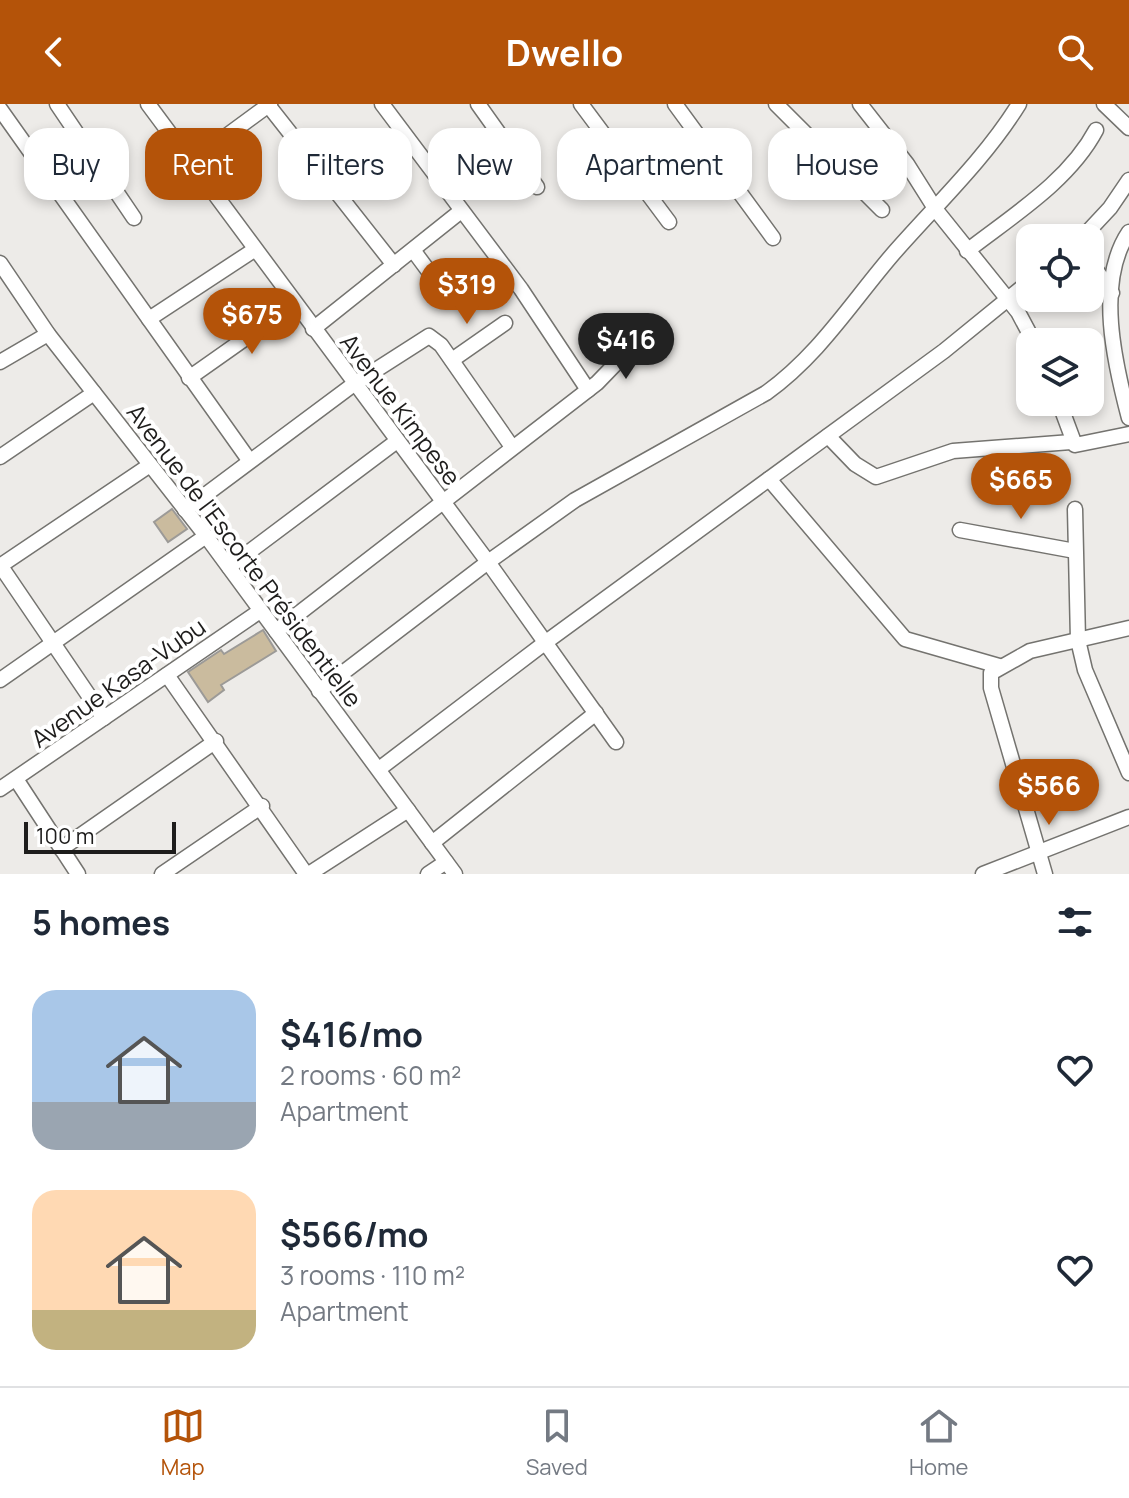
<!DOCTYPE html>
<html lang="en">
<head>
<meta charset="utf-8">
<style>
  :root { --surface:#fff; --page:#f6f6f7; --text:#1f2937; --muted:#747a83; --line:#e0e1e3; --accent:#b45309 }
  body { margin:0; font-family:Manrope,sans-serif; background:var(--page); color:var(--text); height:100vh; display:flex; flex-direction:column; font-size:30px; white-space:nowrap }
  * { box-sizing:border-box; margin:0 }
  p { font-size:26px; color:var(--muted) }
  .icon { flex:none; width:44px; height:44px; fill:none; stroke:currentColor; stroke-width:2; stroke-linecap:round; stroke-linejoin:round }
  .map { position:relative; height:770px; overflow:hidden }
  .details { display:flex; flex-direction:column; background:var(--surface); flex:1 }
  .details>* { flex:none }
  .hud { position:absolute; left:24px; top:24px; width:1082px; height:72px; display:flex; gap:16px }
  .buttons { position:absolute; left:1016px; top:120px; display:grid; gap:16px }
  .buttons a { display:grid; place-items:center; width:88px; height:88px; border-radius:16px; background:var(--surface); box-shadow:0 4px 12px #0003; font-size:40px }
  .scale { position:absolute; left:24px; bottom:20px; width:152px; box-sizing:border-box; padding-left:8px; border:4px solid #1e1d1c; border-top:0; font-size:22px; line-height:28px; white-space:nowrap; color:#1e1d1c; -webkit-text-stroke:6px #fff; paint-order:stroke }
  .price { position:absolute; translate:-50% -68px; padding:0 18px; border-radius:28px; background:var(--accent); color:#fff; font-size:26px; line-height:52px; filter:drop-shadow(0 2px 4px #0008) }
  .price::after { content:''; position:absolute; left:50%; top:48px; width:24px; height:18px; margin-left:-12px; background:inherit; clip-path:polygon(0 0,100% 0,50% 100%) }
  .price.on { background:#222; color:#fff }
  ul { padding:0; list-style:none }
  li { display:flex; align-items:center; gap:24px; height:200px; padding:0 32px }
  li span { display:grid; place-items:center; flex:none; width:224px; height:160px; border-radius:24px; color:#555 }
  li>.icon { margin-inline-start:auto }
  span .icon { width:96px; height:96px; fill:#fffc; stroke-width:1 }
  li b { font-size:34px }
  h2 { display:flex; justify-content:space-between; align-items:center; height:96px; padding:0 32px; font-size:34px }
  .tag { padding:0 28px; border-radius:24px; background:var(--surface); box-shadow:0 4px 12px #0003; font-size:28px; line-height:72px }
  .tag.on { background:var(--accent); color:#fff }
  header { display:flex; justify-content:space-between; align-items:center; height:104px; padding:0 32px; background:var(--accent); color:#fff; font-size:36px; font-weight:700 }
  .menu { display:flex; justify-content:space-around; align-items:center; height:112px; border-top:2px solid var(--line); background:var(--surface); font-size:22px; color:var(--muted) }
  .menu a { display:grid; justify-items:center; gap:4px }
  .menu .on { color:var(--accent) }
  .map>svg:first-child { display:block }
</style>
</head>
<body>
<header><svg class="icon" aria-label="back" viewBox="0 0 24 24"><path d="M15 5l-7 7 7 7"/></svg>Dwello<svg class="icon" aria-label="search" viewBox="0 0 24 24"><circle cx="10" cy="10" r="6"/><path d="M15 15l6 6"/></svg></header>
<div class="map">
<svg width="1129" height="770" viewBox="0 0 1129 770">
  <rect width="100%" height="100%" fill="#edebe8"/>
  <g fill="#cabb9e" stroke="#9c9a97" stroke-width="2">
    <polygon points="172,405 187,425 168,438 154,418"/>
    <polygon points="263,526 276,547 221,581 224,586 208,598 188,568 221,546 224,550"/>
  </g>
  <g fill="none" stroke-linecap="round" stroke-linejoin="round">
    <defs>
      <g id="minor">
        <polyline points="57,0 134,114"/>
        <polyline points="148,0 488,458 616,638"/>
        <polyline points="382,0 521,185 588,286"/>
        <polyline points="478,0 537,83"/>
        <polyline points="581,0 669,118"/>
        <polyline points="675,0 773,134"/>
        <polyline points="776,0 882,106"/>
        <polyline points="860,0 907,60 936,106 1018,208 1034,238"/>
        <polyline points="1104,0 1129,24"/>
        <polyline points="268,1 394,161"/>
        <polyline points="0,5 249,356"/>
        <polyline points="191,58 270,0"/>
        <path d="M1129,128C1095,178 1115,261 1129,314"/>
        <polyline points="1082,134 1110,104 1129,76"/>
        <polyline points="413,146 450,196"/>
        <path d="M967,147C1012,112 1069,77 1096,26"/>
        <polyline points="1090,157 1112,189"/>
        <polyline points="0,159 48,230 206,432 455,770"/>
        <polyline points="149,215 254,146"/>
        <polyline points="313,225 461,107"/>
        <polyline points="452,256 505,219"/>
        <polyline points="0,258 48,230"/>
        <polyline points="189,274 294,200"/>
        <polyline points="1059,298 1075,341 1129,330"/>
        <polyline points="828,332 855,360 876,373 953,347 1071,338"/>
        <polyline points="0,353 94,289"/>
        <polyline points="769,375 905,535 999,562"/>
        <polyline points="1075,405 1078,536 1085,566 1129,669"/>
        <polyline points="185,406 354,280 429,232 441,241 512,343"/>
        <polyline points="960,426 1075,447"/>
        <polyline points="0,461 104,614"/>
        <polyline points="0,462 150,361"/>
        <polyline points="229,463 397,337"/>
        <polyline points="276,527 597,279 627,248"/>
        <polyline points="167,571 306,770"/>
        <polyline points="0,576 206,432"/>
        <path d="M319,587L488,458L575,396L766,289C819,251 851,199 893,150C935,102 985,55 1019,0"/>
        <polyline points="379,665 546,538 944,247 1030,177"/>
        <polyline points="16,675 78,770"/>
        <polyline points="0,685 260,507"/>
        <polyline points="432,739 596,609"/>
        <polyline points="61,745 216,637"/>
        <polyline points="162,770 262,702"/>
        <polyline points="309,770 408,706"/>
        <polyline points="428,770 446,758"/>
        <polyline points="983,770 1129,713"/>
        <polyline points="1045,770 991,584 991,569 1030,547 1129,524"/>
      </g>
    </defs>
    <use href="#minor" stroke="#74736f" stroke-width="17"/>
    <use href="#minor" stroke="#fff" stroke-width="14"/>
  </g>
  <g text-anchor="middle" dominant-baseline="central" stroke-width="8" stroke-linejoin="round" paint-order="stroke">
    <g font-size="24" fill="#1e1d1c" stroke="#fff">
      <text transform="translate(401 305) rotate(53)">Avenue Kimpese</text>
      <text transform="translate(245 451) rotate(53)">Avenue de l'Escorte Présidentielle</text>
      <text transform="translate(118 578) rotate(-35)">Avenue Kasa-Vubu</text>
    </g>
  </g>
</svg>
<div class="buttons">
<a><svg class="icon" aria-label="locate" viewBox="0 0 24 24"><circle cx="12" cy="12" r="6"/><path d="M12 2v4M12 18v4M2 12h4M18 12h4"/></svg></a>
<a><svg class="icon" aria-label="layers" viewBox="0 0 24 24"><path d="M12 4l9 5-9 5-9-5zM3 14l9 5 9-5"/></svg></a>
</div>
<div class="scale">100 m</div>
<b class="price" style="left:467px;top:222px">$319</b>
<b class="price" style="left:252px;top:252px">$675</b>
<b class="price on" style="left:626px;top:277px">$416</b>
<b class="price" style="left:1021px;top:417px">$665</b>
<b class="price" style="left:1049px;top:723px">$566</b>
<div class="hud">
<a class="tag">Buy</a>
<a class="tag on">Rent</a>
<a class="tag">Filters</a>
<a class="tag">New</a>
<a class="tag">Apartment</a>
<a class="tag">House</a>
</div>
</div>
<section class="details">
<h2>5 homes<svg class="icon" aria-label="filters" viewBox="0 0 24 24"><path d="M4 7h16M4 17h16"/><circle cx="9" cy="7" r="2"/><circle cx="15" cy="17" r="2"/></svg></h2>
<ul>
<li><span style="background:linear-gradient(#a9c7e8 70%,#9aa5b1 0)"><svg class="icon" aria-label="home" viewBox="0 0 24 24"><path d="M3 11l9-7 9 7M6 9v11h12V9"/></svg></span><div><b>$416/mo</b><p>2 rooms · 60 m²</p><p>Apartment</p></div><svg class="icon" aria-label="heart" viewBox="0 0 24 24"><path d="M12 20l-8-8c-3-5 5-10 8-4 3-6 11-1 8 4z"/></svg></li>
<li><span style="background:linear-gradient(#ffd9b3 75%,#c2b280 0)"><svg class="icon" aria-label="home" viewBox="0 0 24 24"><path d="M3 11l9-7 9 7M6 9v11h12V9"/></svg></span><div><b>$566/mo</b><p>3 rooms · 110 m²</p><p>Apartment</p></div><svg class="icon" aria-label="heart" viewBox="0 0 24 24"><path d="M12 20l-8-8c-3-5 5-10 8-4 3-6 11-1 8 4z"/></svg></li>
</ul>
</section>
<nav class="menu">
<a class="on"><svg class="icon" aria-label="map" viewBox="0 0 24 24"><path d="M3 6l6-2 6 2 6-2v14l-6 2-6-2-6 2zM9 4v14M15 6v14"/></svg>Map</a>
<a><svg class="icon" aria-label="saved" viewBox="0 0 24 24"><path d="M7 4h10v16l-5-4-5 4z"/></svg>Saved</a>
<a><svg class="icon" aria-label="home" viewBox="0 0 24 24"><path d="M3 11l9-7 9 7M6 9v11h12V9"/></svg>Home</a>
</nav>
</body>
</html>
